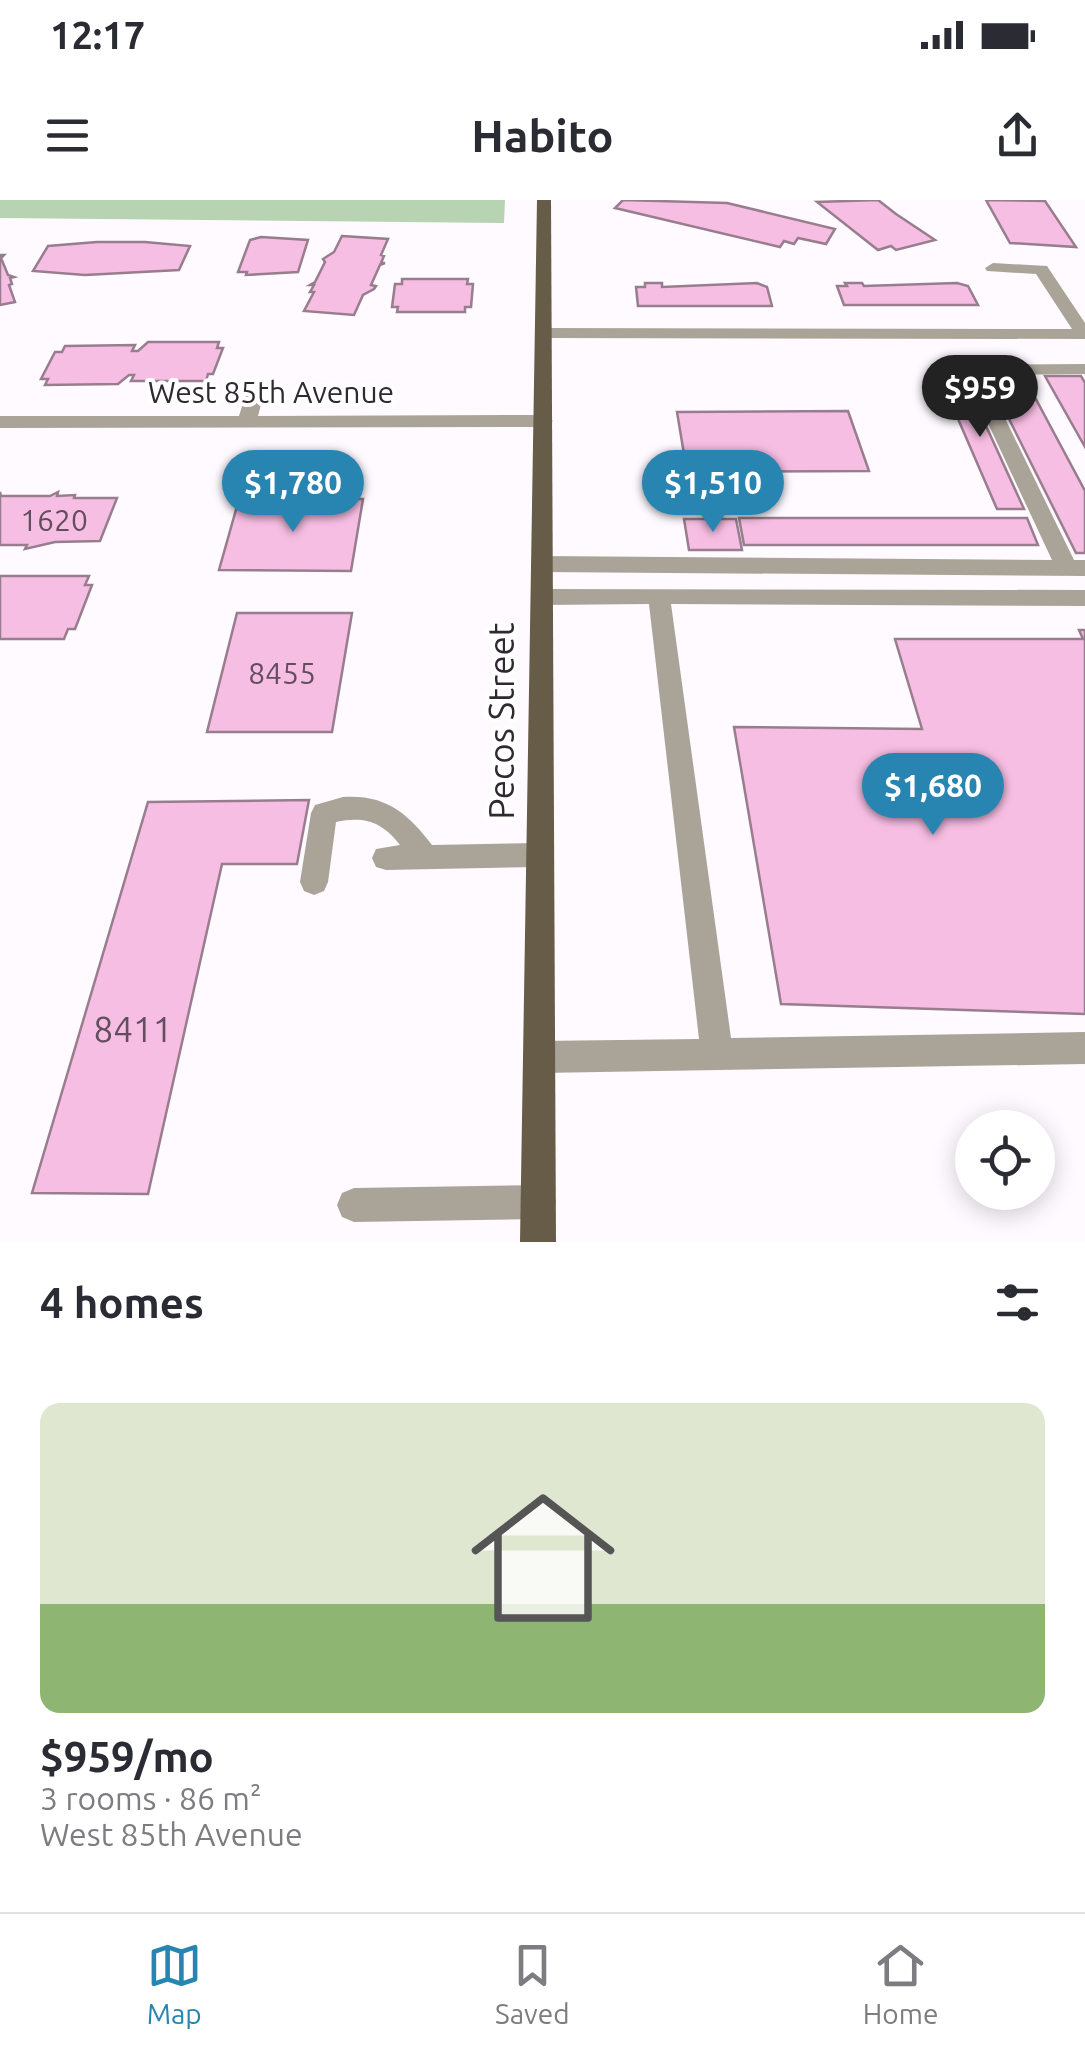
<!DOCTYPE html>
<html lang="en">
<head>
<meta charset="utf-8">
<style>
  :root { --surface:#fff; --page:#f7f7f7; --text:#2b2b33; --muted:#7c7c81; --line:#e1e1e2; --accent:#2885b2 }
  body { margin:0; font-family:Ubuntu,sans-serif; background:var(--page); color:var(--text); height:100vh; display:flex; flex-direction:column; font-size:38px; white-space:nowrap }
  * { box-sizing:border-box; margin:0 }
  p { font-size:32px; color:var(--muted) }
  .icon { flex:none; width:55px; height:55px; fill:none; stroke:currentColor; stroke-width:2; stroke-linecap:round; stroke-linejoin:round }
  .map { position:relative; height:1042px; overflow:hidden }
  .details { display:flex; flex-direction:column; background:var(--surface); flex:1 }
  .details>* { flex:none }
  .buttons { position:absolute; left:955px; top:910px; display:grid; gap:20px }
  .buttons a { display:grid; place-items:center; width:100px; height:100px; border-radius:50%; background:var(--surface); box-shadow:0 5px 25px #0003; font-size:50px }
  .price { position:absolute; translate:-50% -85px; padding:0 22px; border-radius:35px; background:var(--accent); color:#fff; font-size:32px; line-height:65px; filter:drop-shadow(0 2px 5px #0008) }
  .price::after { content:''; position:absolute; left:50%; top:60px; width:30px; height:22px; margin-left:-15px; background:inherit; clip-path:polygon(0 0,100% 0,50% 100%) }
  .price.on { background:#222; color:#fff }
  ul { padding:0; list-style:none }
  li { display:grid; align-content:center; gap:20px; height:530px; padding:0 40px }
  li+li { border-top:2px solid var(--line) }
  li span { display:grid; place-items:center; height:310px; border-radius:20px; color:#555 }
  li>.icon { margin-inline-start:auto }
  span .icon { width:180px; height:180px; fill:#fffc; stroke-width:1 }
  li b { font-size:42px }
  h2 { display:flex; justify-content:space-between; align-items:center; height:120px; padding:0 40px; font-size:42px }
  .status { display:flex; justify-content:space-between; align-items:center; height:70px; padding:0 50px; background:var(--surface); direction:ltr }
  .status svg { height:28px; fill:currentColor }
  header { display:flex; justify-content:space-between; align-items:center; height:130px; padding:0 40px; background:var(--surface); font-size:45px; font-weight:600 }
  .tabs { display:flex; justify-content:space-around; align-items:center; height:140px; border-top:2px solid var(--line); background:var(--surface); font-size:28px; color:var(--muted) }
  .tabs a { display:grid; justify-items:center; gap:5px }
  .tabs .on { color:var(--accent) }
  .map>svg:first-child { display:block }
</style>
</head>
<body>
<div class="status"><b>12:17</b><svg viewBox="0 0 49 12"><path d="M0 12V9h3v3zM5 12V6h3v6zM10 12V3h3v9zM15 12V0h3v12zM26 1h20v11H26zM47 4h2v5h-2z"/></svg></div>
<header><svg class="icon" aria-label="menu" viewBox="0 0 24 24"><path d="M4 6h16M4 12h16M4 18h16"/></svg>Habito<svg class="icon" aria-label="share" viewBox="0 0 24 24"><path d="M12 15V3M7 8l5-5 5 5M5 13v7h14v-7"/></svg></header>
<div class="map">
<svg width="1085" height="1042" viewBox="0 0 1085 1042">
  <rect width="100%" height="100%" fill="#fefaff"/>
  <polygon fill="#b7d3b2" points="0,0 505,0 504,23 0,18"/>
  <g fill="#f7bee3" stroke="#987d8e" stroke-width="2.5">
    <polygon points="623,0 727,3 835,29 826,44 798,38 794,44 784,41 780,47 615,8"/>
    <polygon points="878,0 896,14 935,40 896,50 891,46 878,50 817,2"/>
    <polygon points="986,0 1045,1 1076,47 1010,43"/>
    <polygon points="342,36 388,39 381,55 384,56 381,63 385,63 380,65 371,85 376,86 374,89 363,95 354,115 304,111 314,92 310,92 314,85 310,85 315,82 325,62 323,59 334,52"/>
    <polygon points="261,37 308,40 298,72 246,75 247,72 238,72 250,40"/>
    <polygon points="97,42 145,42 190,46 179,70 85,75 33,71 48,46"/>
    <polygon points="0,55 4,55 1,58 8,75 14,77 10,78 12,84 9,85 15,102 0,105"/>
    <polygon points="402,79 468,79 467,84 473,84 471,107 465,107 465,112 397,112 398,107 392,107 395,84 402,84"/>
    <polygon points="645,83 662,83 662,87 757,83 767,87 772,106 638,106 636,87 645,87"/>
    <polygon points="845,83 862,83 864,86 957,83 968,86 978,105 844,105 837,86 847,86"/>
    <polygon points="148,142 219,142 217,148 223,148 213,174 208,174 206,181 131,181 134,175 129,175 118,184 45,185 48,179 41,179 55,152 62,152 65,146 135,145 132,151 138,151"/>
    <polygon points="936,168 960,169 1024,309 997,309"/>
    <polygon points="987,175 1023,175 1085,291 1085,353 1076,353"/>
    <polygon points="1045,176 1081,176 1085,183 1085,247"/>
    <polygon points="848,211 869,271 687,272 677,212"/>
    <polygon points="0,292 1,296 50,296 58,292 57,296 75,295 74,298 117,298 100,341 55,342 25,349 27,345 0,345"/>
    <polygon points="239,299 363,299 351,371 219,370"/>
    <polygon points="739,318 1027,318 1038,345 744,345"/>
    <polygon points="684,319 736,319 742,350 689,350"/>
    <polygon points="0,376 89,376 85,385 92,385 75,429 68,429 64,439 0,439"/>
    <polygon points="237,413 352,413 332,532 207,532"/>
    <polygon points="1079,430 1085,430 1085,814 781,804 734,527 922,529 895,439 1083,439"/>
    <polygon points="309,600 297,664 222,664 148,994 32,993 148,602"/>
  </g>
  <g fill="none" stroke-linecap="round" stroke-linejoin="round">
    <g fill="#aaa498" fill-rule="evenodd">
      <polygon points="993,63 1047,66 1085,123 1085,139 544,138 535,133 544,128 1072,129 1036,74 987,71 985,68"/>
      <polygon points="1085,164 1085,174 984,175 1074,360 1085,360 1085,376 542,372 531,364 542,356 1052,360 963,170 972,165"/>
      <polygon points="254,191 263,197 258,216 543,215 553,221 543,227 0,228 0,216 239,216 245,197"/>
      <polygon points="542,389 1085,390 1085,406 671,404 731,838 1085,832 1085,864 540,873 529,868 524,857 529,846 540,841 699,839 649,404 542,405 531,397"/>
      <path d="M343,597C385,594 408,613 432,645L540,643L550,646L554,655L550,664L540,667L386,670L376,667L372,658L376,649L400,645C382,622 365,616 336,622L328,682L324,691L314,695L304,691L300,682L311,613L315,605Z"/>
      <polygon points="539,985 551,990 556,1002 551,1014 539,1019 354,1022 342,1017 337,1005 342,993 354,988"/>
    </g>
    <polygon fill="#675c47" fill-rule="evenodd" points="537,0 551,0 556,1042 520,1042"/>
  </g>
  <g text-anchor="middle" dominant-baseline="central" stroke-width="8" stroke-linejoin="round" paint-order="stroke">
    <g font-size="30" fill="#312932" stroke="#fff">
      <text x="271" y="192">West 85th Avenue</text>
    </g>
    <g font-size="30" fill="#624e5e">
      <text x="54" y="320">1620</text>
      <text x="282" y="473">8455</text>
    </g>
    <g font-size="35" fill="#312932" stroke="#fff">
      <text transform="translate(501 521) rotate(-90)">Pecos Street</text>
    </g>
    <g font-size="35" fill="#624e5e">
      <text x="133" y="829">8411</text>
    </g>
  </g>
</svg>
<div class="buttons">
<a><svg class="icon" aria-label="locate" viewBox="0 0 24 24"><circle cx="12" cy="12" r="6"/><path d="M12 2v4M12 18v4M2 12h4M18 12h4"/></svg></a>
</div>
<b class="price on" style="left:980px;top:240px">$959</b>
<b class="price" style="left:293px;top:335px">$1,780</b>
<b class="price" style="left:713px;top:335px">$1,510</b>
<b class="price" style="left:933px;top:638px">$1,680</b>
</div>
<section class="details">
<h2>4 homes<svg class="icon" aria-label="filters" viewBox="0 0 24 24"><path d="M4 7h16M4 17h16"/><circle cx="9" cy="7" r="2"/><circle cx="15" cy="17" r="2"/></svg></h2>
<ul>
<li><span style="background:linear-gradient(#dfe7d0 65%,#8fb573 0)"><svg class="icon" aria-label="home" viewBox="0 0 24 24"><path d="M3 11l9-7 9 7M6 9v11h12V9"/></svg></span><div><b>$959/mo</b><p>3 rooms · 86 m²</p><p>West 85th Avenue</p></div></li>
</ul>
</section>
<nav class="tabs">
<a class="on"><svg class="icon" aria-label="map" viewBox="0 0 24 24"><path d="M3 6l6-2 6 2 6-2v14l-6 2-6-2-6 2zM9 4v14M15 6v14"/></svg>Map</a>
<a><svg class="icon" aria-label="saved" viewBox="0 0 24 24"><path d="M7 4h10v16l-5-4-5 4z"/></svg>Saved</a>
<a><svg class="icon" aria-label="home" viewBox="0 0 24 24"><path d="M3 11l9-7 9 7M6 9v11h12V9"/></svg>Home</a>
</nav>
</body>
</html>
